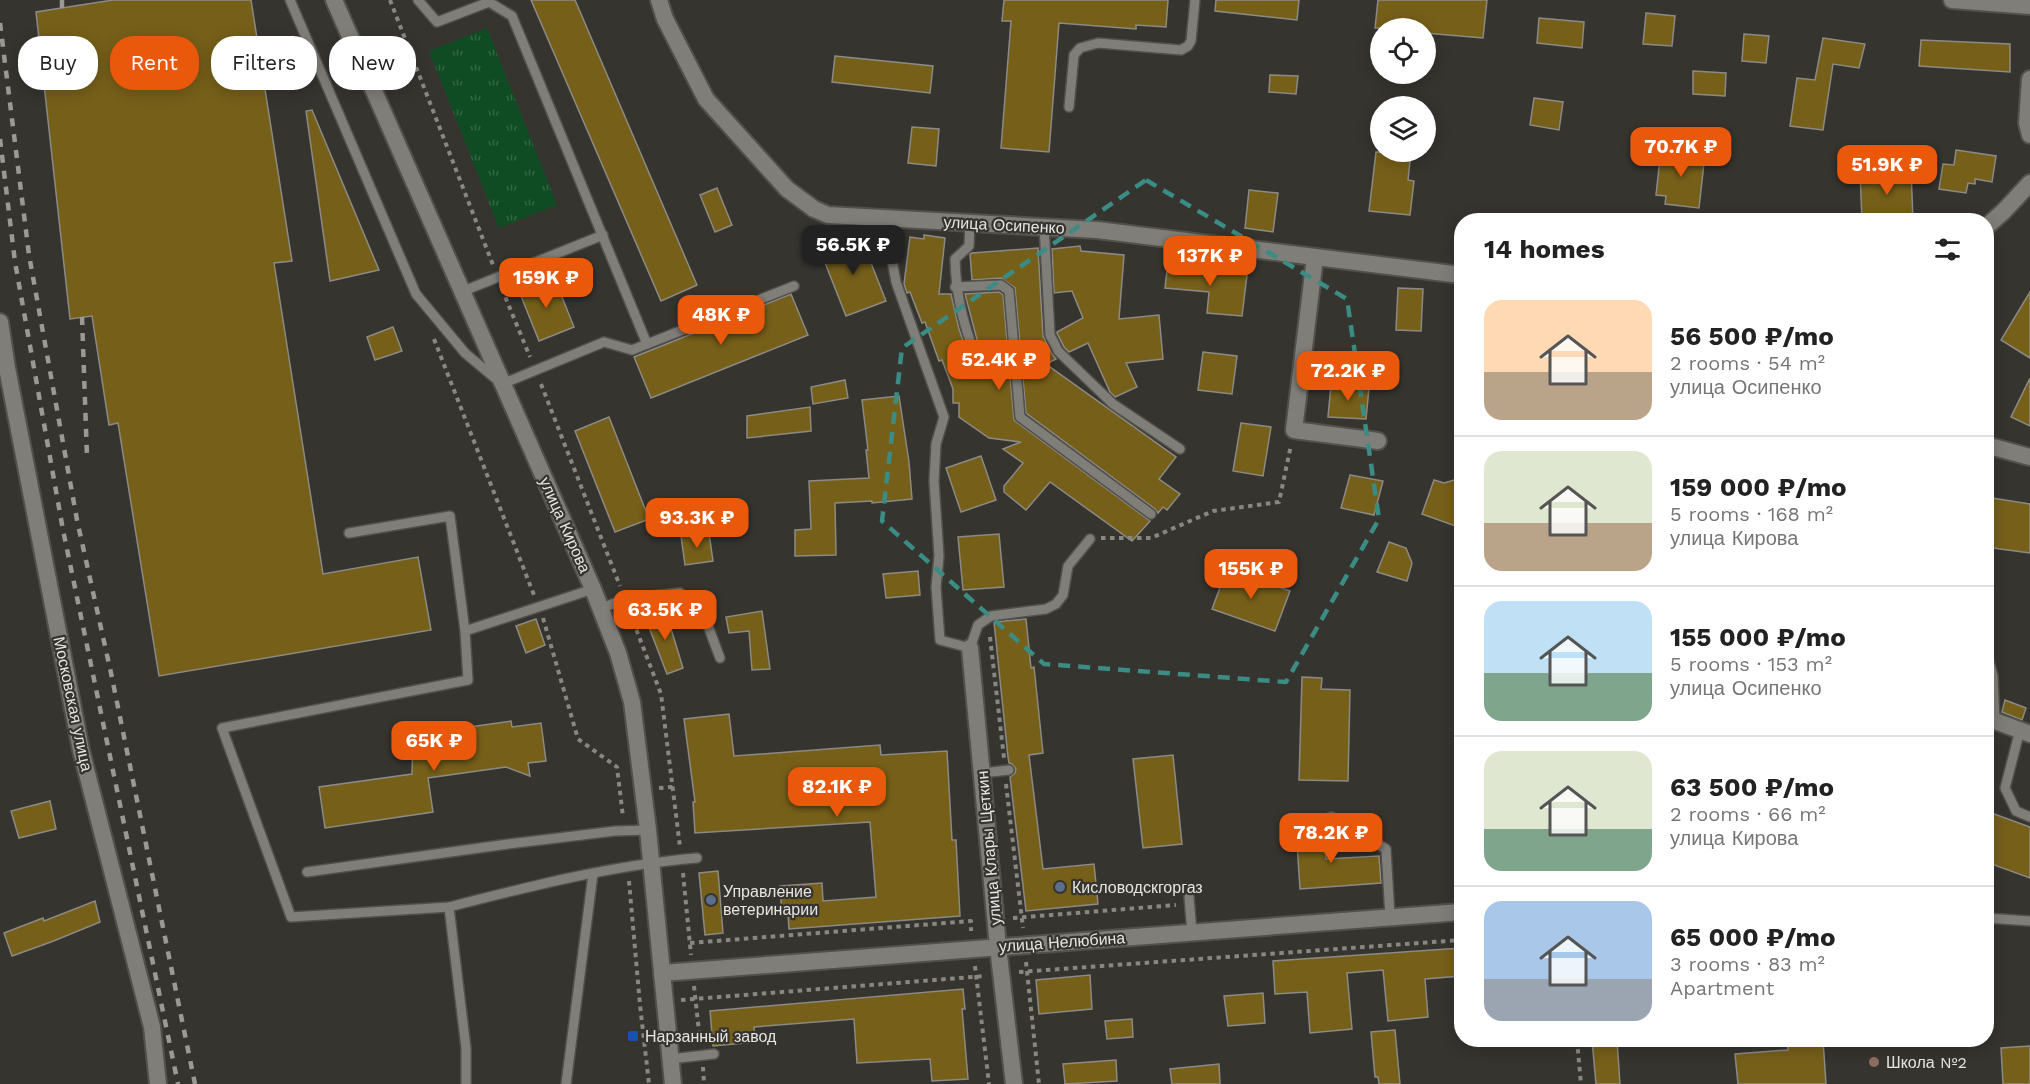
<!DOCTYPE html>
<html lang="en">
<head>
<meta charset="utf-8">
<style>
  :root { --surface:#fff; --page:#f6f6f6; --text:#222; --muted:#767676; --line:#e0e0e0; --accent:#ea580c }
  body { margin:0; font-family:"Work Sans",sans-serif; background:var(--page); color:var(--text); height:100vh; display:flex; flex-direction:column; font-size:22px; white-space:nowrap }
  * { box-sizing:border-box; margin:0 }
  p { font-size:20px; color:var(--muted) }
  .icon { flex:none; width:33px; height:33px; fill:none; stroke:currentColor; stroke-width:2; stroke-linecap:round; stroke-linejoin:round }
  .map { position:relative; flex:1; overflow:hidden }
  .sheet { position:absolute; left:1454px; top:213px; width:540px; height:834px; display:flex; flex-direction:column; background:var(--surface); border-radius:24px; box-shadow:0 3px 15px #0003 }
  .sheet>* { flex:none }
  .banner { position:absolute; left:18px; top:36px; width:570px; height:54px; display:flex; gap:12px }
  .buttons { position:absolute; left:1370px; top:18px; display:grid; gap:12px }
  .buttons a { display:grid; place-items:center; width:66px; height:66px; border-radius:50%; background:var(--surface); box-shadow:0 3px 15px #0003; font-size:30px }
  .price { position:absolute; translate:-50% -51px; padding:0 14px; border-radius:12px; background:var(--accent); color:#fff; font-size:20px; line-height:39px; filter:drop-shadow(0 2px 3px #0008) }
  .price::after { content:''; position:absolute; left:50%; top:36px; width:18px; height:14px; margin-left:-9px; background:inherit; clip-path:polygon(0 0,100% 0,50% 100%) }
  .price.active { background:#222; color:#fff }
  ul { padding:0; list-style:none }
  li { display:flex; align-items:center; gap:18px; height:150px; padding:0 30px }
  li+li { border-top:2px solid var(--line) }
  li span { display:grid; place-items:center; flex:none; width:168px; height:120px; border-radius:18px; color:#555 }
  li>.icon { margin-inline-start:auto }
  span .icon { width:72px; height:72px; fill:#fffc; stroke-width:1 }
  li b { font-size:26px }
  h2 { display:flex; justify-content:space-between; align-items:center; height:72px; padding:0 30px; font-size:26px }
  .pill { padding:0 21px; border-radius:24px; background:var(--surface); box-shadow:0 3px 15px #0003; font-size:21px; line-height:54px }
  .pill.active { background:var(--accent); color:#fff }
  .map>svg:first-child { display:block }
</style>
</head>
<body>
<div class="map">
<svg width="2030" height="1084" viewBox="0 0 2030 1084">
  <defs>
    <pattern id="grass-tufts" width="24" height="20" patternUnits="userSpaceOnUse" patternTransform="scale(1.5)"><rect width="24" height="20" fill="#104c23"/><path d="M3 7l-1-3M5 7V3M7 7l1-3M15 17l-1-3M17 17v-4M19 17l1-3" fill="none" stroke="#336643"/></pattern>
  </defs>
  <rect width="100%" height="100%" fill="#36342f"/>
  <polygon fill="url(#grass-tufts)" points="487,28 557,205 499,228 429,51"/>
  <g fill="#765f19" stroke="#8c8a84" stroke-width="1.5">
    <polygon points="113,0 251,0 292,261 274,263 323,574 418,557 431,630 159,676 118,423 109,425 92,316 70,319 36,12"/>
    <polygon points="531,0 575,0 697,285 661,301"/>
    <polygon points="1004,0 1168,0 1166,27 1136,25 1136,29 1059,23 1049,152 1001,148 1011,21 1002,21"/>
    <polygon points="1216,0 1299,0 1297,20 1215,11"/>
    <polygon points="1378,0 1487,0 1483,38 1425,33 1425,28 1375,28"/>
    <polygon points="1646,13 1675,16 1672,46 1643,44"/>
    <polygon points="1539,18 1584,22 1582,48 1537,43"/>
    <polygon points="1744,34 1769,36 1766,63 1742,61"/>
    <polygon points="1823,38 1865,44 1859,68 1833,64 1823,130 1790,126 1797,78 1815,80"/>
    <polygon points="1921,40 2010,44 2010,72 1919,66"/>
    <polygon points="835,56 933,66 930,93 832,82"/>
    <polygon points="1693,71 1726,73 1725,96 1693,94"/>
    <polygon points="1270,75 1298,76 1296,94 1269,92"/>
    <polygon points="1534,98 1563,102 1559,130 1530,125"/>
    <polygon points="312,110 379,270 330,281 306,111"/>
    <polygon points="912,127 939,129 936,166 908,163"/>
    <polygon points="1661,149 1705,154 1699,208 1665,204 1666,196 1656,195"/>
    <polygon points="1956,150 1996,156 1992,182 1975,179 1975,184 1968,183 1966,193 1939,189 1943,164 1954,165"/>
    <polygon points="1376,152 1411,152 1408,180 1414,181 1410,215 1369,211"/>
    <polygon points="1911,170 1913,220 1862,220 1860,173"/>
    <polygon points="717,188 732,225 715,232 700,195"/>
    <polygon points="1249,190 1278,193 1273,232 1245,228"/>
    <polygon points="860,235 886,301 846,316 820,250"/>
    <polygon points="924,235 945,238 939,294 951,294 959,329 968,355 975,357 980,351 965,294 999,292 1003,295 1014,420 1150,521 1132,541 1050,482 1026,510 1004,492 1004,486 1023,463 1003,449 1021,442 989,438 959,417 959,403 953,403 953,389 942,360 939,361 925,322 922,323 910,292 907,293 904,284 910,237 924,239"/>
    <polygon points="1080,246 1081,251 1124,255 1119,319 1159,315 1163,359 1126,363 1137,387 1115,397 1110,392 1088,343 1069,352 1064,347 1057,333 1057,332 1083,318 1072,291 1054,293 1052,249"/>
    <polygon points="1038,248 1043,336 1052,354 1056,359 1046,364 1176,457 1159,479 1180,494 1167,510 1163,507 1158,513 1155,509 1026,413 1015,288 1001,278 972,280 970,254 972,253"/>
    <polygon points="1168,261 1198,264 1197,269 1247,275 1242,316 1207,313 1209,292 1165,288"/>
    <polygon points="554,277 574,327 539,341 519,291"/>
    <polygon points="1398,288 1423,289 1421,331 1396,330"/>
    <polygon points="2030,292 2030,358 2001,340"/>
    <polygon points="791,294 808,335 651,398 634,357"/>
    <polygon points="393,327 402,351 375,360 367,337"/>
    <polygon points="1203,352 1237,356 1232,394 1198,390"/>
    <polygon points="2030,378 2030,426 2011,417"/>
    <polygon points="845,380 848,398 813,404 811,387"/>
    <polygon points="1331,385 1369,388 1366,419 1328,417"/>
    <polygon points="899,396 909,462 912,499 872,503 872,501 835,503 836,555 795,556 795,530 811,529 809,481 869,478 866,450 868,450 862,400"/>
    <polygon points="810,407 811,431 747,438 747,416"/>
    <polygon points="609,417 649,519 615,532 575,431"/>
    <polygon points="1241,423 1271,427 1263,476 1233,471"/>
    <polygon points="981,456 996,500 961,512 946,468"/>
    <polygon points="1350,475 1383,481 1374,515 1341,508"/>
    <polygon points="1461,478 1461,528 1422,514 1434,480 1444,483"/>
    <polygon points="1986,497 2030,504 2030,553 1986,547 1990,518 1986,518"/>
    <polygon points="709,533 713,561 685,565 681,536"/>
    <polygon points="999,534 1004,587 963,590 958,537"/>
    <polygon points="1389,542 1406,548 1412,563 1407,581 1377,572"/>
    <polygon points="1227,569 1290,591 1275,631 1212,609"/>
    <polygon points="918,571 920,595 886,598 883,574"/>
    <polygon points="665,609 683,668 667,674 645,617"/>
    <polygon points="762,611 770,669 752,670 749,631 729,633 726,617"/>
    <polygon points="536,619 545,645 526,653 516,626"/>
    <polygon points="1026,619 1031,668 1034,667 1043,753 1029,755 1043,869 1094,864 1098,904 1026,911 1010,777 1015,773 1016,769 1012,764 1009,763 1008,757 994,622"/>
    <polygon points="1302,677 1322,678 1321,689 1350,690 1348,781 1299,780"/>
    <polygon points="2005,700 2026,708 2022,720 2002,712"/>
    <polygon points="729,714 734,756 880,745 881,755 947,751 952,840 956,840 960,916 789,929 788,915 782,916 780,886 822,883 823,901 876,897 870,822 695,833 693,802 695,802 684,719"/>
    <polygon points="511,721 512,727 541,723 546,761 528,763 530,776 506,767 428,778 433,812 325,828 319,787 412,774 413,737 422,736 423,743 432,742 431,739 436,738 435,732"/>
    <polygon points="1173,755 1182,844 1143,848 1133,759"/>
    <polygon points="50,801 56,829 19,838 11,811"/>
    <polygon points="1986,811 2030,827 2030,878 1986,862"/>
    <polygon points="1324,826 1326,859 1379,856 1381,883 1300,889 1296,828"/>
    <polygon points="718,871 723,933 705,935 699,873"/>
    <polygon points="95,901 100,922 51,942 12,956 4,933 43,918 44,921"/>
    <polygon points="1461,948 1461,976 1425,979 1428,1017 1388,1021 1383,970 1347,973 1352,1029 1310,1033 1307,992 1275,994 1273,961"/>
    <polygon points="1090,975 1092,1009 1039,1014 1036,980"/>
    <polygon points="963,989 965,1009 962,1009 968,1079 932,1081 930,1059 857,1063 854,1019 754,1027 755,1042 713,1046 710,1011"/>
    <polygon points="1263,993 1265,1023 1228,1026 1224,996"/>
    <polygon points="1132,1019 1133,1037 1107,1039 1105,1021"/>
    <polygon points="1395,1030 1400,1084 1379,1084 1378,1077 1375,1077 1371,1032"/>
    <polygon points="1592,1040 1617,1040 1620,1084 1596,1084"/>
    <polygon points="1788,1040 1823,1040 1826,1084 1738,1084 1735,1054 1788,1050"/>
    <polygon points="2030,1046 2030,1084 2003,1084 2001,1048"/>
    <polygon points="1116,1060 1117,1081 1065,1084 1063,1064"/>
    <polygon points="1219,1064 1220,1084 1172,1084 1170,1069"/>
  </g>
  <g fill="none" stroke-linecap="round" stroke-linejoin="round">
    <defs>
      <g id="service">
        <polyline points="290,0 416,294 465,353 502,384 604,342 632,350 794,286"/>
        <polyline points="418,0 437,22 489,2 512,16 647,344"/>
        <polyline points="1069,107 1074,55 1080,48 1098,43 1181,50 1188,46 1191,41 1195,0"/>
        <polyline points="896,219 891,255 896,282 944,417 936,444 934,481 939,556 936,587 940,640 970,648 978,625 991,616 1046,609 1056,604 1063,595 1068,566 1090,539"/>
        <path d="M970,223L969,246L955,259C956,294 962,318 973,350"/>
        <polyline points="1044,226 1050,335 1058,351 1113,404 1180,449"/>
        <polyline points="955,287 1001,285 1009,291 1020,417 1151,514"/>
        <polyline points="461,292 603,235"/>
        <polyline points="349,533 450,516 465,631 468,680 222,728 291,917 449,907"/>
        <polyline points="602,608 625,599 680,593 702,610 720,658"/>
        <polyline points="465,631 593,589"/>
        <polyline points="1986,650 1993,676 1995,721"/>
        <polyline points="2020,730 2005,788 2016,811 2030,817"/>
        <polyline points="982,773 1009,770"/>
        <polyline points="1331,817 1386,849 1390,917"/>
        <polyline points="307,872 508,844 615,831 648,830"/>
        <polyline points="1189,897 1192,932"/>
        <polyline points="1986,918 2030,921"/>
        <polyline points="670,1059 714,1054"/>
        <path d="M466,1084V1048L449,907C531,886 613,865 697,858"/>
        <polyline points="566,1084 593,874"/>
      </g>
      <g id="minor">
        <polyline points="659,0 665,19 706,99 787,189 814,209 828,215 1097,230 1461,275"/>
        <polyline points="1952,0 2030,6"/>
        <polyline points="2030,79 2027,123 2030,135"/>
        <polyline points="1986,227 2004,211 2030,183"/>
        <polyline points="1315,257 1294,430 1378,441"/>
        <polyline points="0,322 7,368 81,750 152,1027 158,1084"/>
        <polyline points="1986,445 2030,457"/>
        <polyline points="970,648 998,947 1014,1084"/>
        <polyline points="1986,722 1995,721 2030,734"/>
        <polyline points="662,973 1461,912"/>
      </g>
      <polyline id="tertiary" points="334,0 593,589 618,653 632,702 648,830 673,1084"/>
    </defs>
    <use href="#service" stroke="#51504c" stroke-width="12"/>
    <use href="#minor" stroke="#51504c" stroke-width="20"/>
    <use href="#tertiary" stroke="#51504c" stroke-width="20"/>
    <g stroke="#888783" stroke-width="4" stroke-dasharray="4.5 4.5" stroke-linecap="butt">
      <polyline points="390,0 493,265"/>
      <polyline points="502,289 530,357"/>
      <polyline points="434,339 534,595"/>
      <polyline points="541,384 620,586"/>
      <polyline points="1101,538 1151,538 1213,511 1279,502 1291,445"/>
      <polyline points="630,613 661,694 680,847"/>
      <polyline points="543,618 578,739 617,767 623,817"/>
      <polyline points="990,637 1004,758"/>
      <polyline points="1006,784 1023,928"/>
      <polyline points="659,788 673,787"/>
      <polyline points="683,873 691,955"/>
      <polyline points="629,881 640,1005 649,1084"/>
      <polyline points="1013,918 1176,905"/>
      <polyline points="690,943 971,921 971,931"/>
      <polyline points="1026,962 1039,1084"/>
      <polyline points="975,966 989,1084"/>
      <polyline points="1019,972 1461,940"/>
      <polyline points="694,986 700,1041"/>
      <polyline points="681,1000 985,976"/>
      <polyline points="1577,1040 1581,1084"/>
      <polyline points="703,1067 704,1084"/>
    </g>
    <use href="#service" stroke="#807e78" stroke-width="9"/>
    <use href="#minor" stroke="#807e78" stroke-width="16"/>
    <use href="#tertiary" stroke="#807e78" stroke-width="16"/>
    <g stroke="#9b9996" stroke-width="4.5" stroke-dasharray="8 8" stroke-linecap="butt">
      <polyline points="62,0 62,8"/>
      <polyline points="0,23 29,255 77,520 111,673 195,1084"/>
      <polyline points="0,139 15,262 63,530 178,1084"/>
      <polyline points="82,317 87,457"/>
    </g>
  </g>
  <path fill="none" stroke="#3a8c85" stroke-width="4.5" stroke-dasharray="12 8" stroke-linejoin="round" d="M1146,180L1347,299L1379,519L1286,682L1044,664L882,521L902,348Z"/>
  <g fill="#5c6f8a" stroke="#36342f" stroke-width="2">
    <circle cx="1060" cy="887" r="6"/>
    <circle cx="711" cy="900" r="6"/>
  </g>
  <rect fill="#1a4fb4" stroke="#36342f" stroke-width="2" x="627" y="1030" width="12" height="12" rx="3"/>
  <circle fill="#8d6e63" stroke="#36342f" stroke-width="2" cx="1874" cy="1062" r="6"/>
  <g text-anchor="middle" dominant-baseline="central" stroke-width="4.5" stroke-linejoin="round" paint-order="stroke">
    <g font-size="16" fill="#e6e5e2" stroke="#36342f">
      <text transform="translate(1004 225) rotate(3)">улица Осипенко</text>
      <text transform="translate(565 525) rotate(66)">улица Кирова</text>
      <text transform="translate(73 704) rotate(78)">Московская улица</text>
      <text transform="translate(989 848) rotate(-95)">улица Клары Цеткин</text>
      <text transform="translate(1062 942) rotate(-4)">улица Нелюбина</text>
    </g>
    <g font-size="16" fill="#e6e5e2" stroke="#36342f" text-anchor="start">
      <text x="1072" y="887">Кисловодскгоргаз</text>
      <text x="723" y="891">Управление<tspan x="723" dy="18">ветеринарии</tspan></text>
      <text x="645" y="1036">Нарзанный завод</text>
      <text x="1886" y="1062">Школа №2</text>
    </g>
  </g>
</svg>
<div class="buttons">
<a><svg class="icon" aria-label="locate" viewBox="0 0 24 24"><circle cx="12" cy="12" r="6"/><path d="M12 2v4M12 18v4M2 12h4M18 12h4"/></svg></a>
<a><svg class="icon" aria-label="layers" viewBox="0 0 24 24"><path d="M12 4l9 5-9 5-9-5zM3 14l9 5 9-5"/></svg></a>
</div>
<b class="price" style="left:1681px;top:178px">70.7K ₽</b>
<b class="price" style="left:1887px;top:196px">51.9K ₽</b>
<b class="price active" style="left:853px;top:276px">56.5K ₽</b>
<b class="price" style="left:1210px;top:287px">137K ₽</b>
<b class="price" style="left:546px;top:309px">159K ₽</b>
<b class="price" style="left:721px;top:346px">48K ₽</b>
<b class="price" style="left:999px;top:391px">52.4K ₽</b>
<b class="price" style="left:1348px;top:402px">72.2K ₽</b>
<b class="price" style="left:697px;top:549px">93.3K ₽</b>
<b class="price" style="left:1251px;top:600px">155K ₽</b>
<b class="price" style="left:665px;top:641px">63.5K ₽</b>
<b class="price" style="left:434px;top:772px">65K ₽</b>
<b class="price" style="left:837px;top:818px">82.1K ₽</b>
<b class="price" style="left:1331px;top:864px">78.2K ₽</b>
<div class="banner">
<a class="pill">Buy</a>
<a class="pill active">Rent</a>
<a class="pill">Filters</a>
<a class="pill">New</a>
</div>
<section class="sheet">
<h2>14 homes<svg class="icon" aria-label="filters" viewBox="0 0 24 24"><path d="M4 7h16M4 17h16"/><circle cx="9" cy="7" r="2"/><circle cx="15" cy="17" r="2"/></svg></h2>
<ul>
<li><span style="background:linear-gradient(#ffd9b3 60%,#b9a48a 0)"><svg class="icon" aria-label="home" viewBox="0 0 24 24"><path d="M3 11l9-7 9 7M6 9v11h12V9"/></svg></span><div><b>56 500 ₽/mo</b><p>2 rooms · 54 m²</p><p>улица Осипенко</p></div></li>
<li><span style="background:linear-gradient(#dfe7d0 60%,#b9a48a 0)"><svg class="icon" aria-label="home" viewBox="0 0 24 24"><path d="M3 11l9-7 9 7M6 9v11h12V9"/></svg></span><div><b>159 000 ₽/mo</b><p>5 rooms · 168 m²</p><p>улица Кирова</p></div></li>
<li><span style="background:linear-gradient(#bfe0f5 60%,#7fa58c 0)"><svg class="icon" aria-label="home" viewBox="0 0 24 24"><path d="M3 11l9-7 9 7M6 9v11h12V9"/></svg></span><div><b>155 000 ₽/mo</b><p>5 rooms · 153 m²</p><p>улица Осипенко</p></div></li>
<li><span style="background:linear-gradient(#dfe7d0 65%,#7fa58c 0)"><svg class="icon" aria-label="home" viewBox="0 0 24 24"><path d="M3 11l9-7 9 7M6 9v11h12V9"/></svg></span><div><b>63 500 ₽/mo</b><p>2 rooms · 66 m²</p><p>улица Кирова</p></div></li>
<li><span style="background:linear-gradient(#a9c7e8 65%,#9aa5b1 0)"><svg class="icon" aria-label="home" viewBox="0 0 24 24"><path d="M3 11l9-7 9 7M6 9v11h12V9"/></svg></span><div><b>65 000 ₽/mo</b><p>3 rooms · 83 m²</p><p>Apartment</p></div></li>
</ul>
</section>
</div>
</body>
</html>
